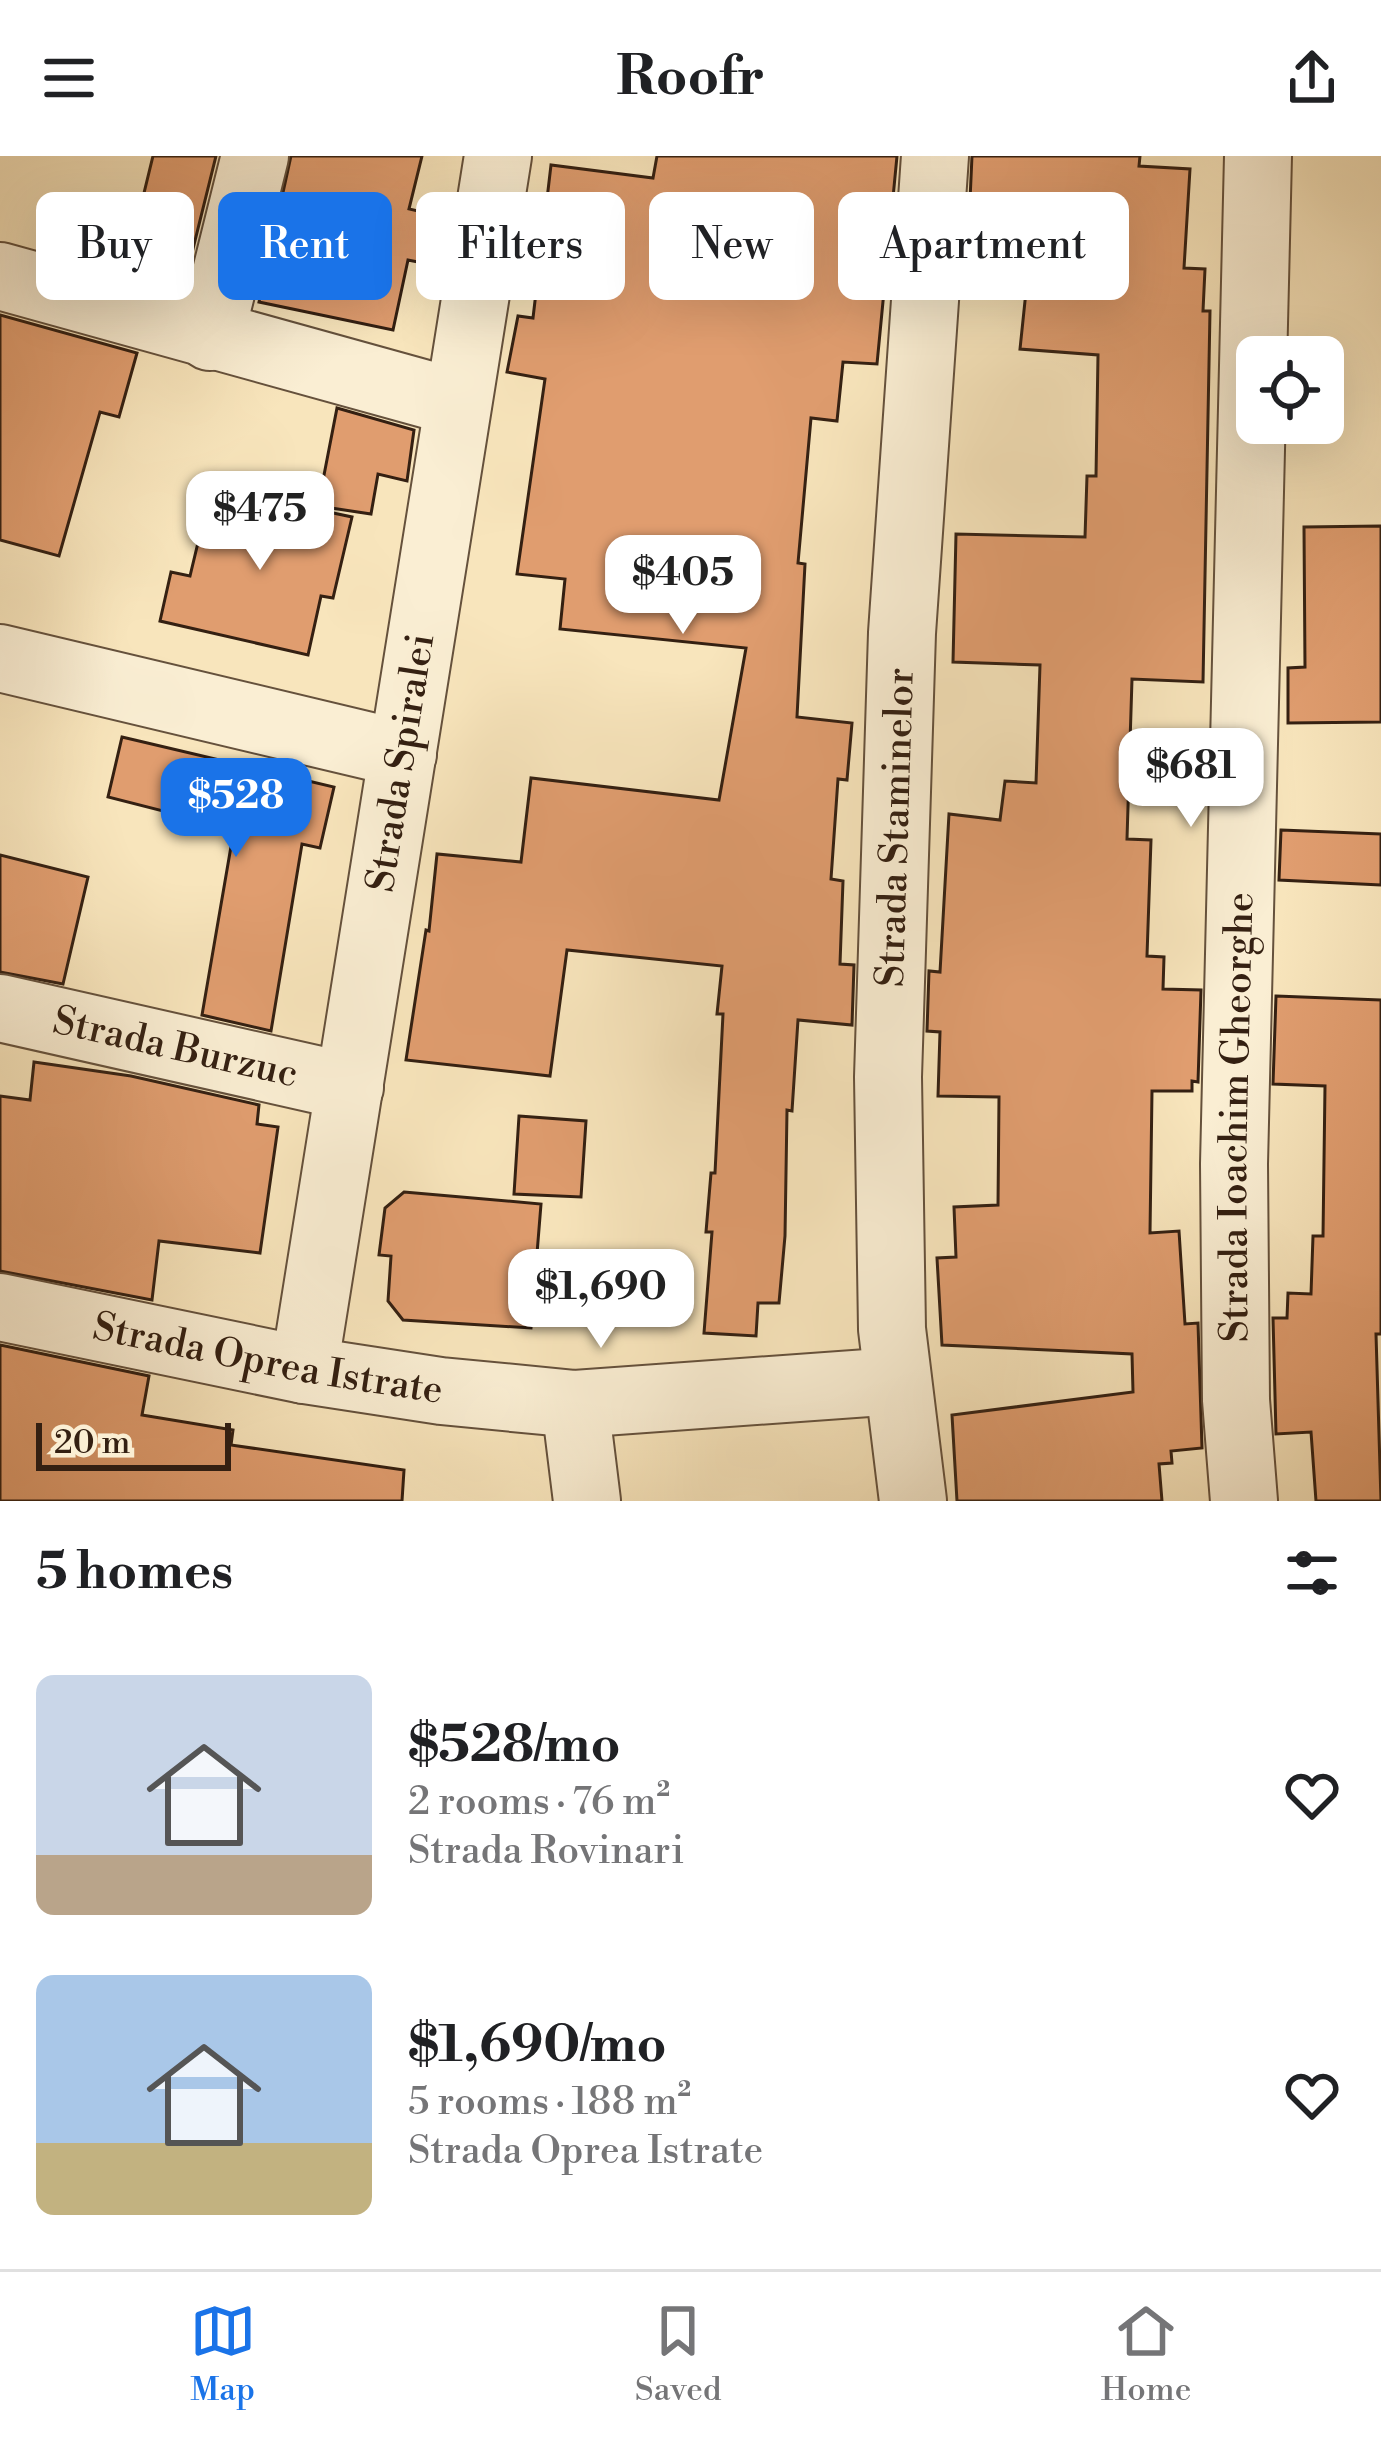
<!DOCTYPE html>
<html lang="en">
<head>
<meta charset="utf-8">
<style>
  :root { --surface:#fff; --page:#f6f6f6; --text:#202124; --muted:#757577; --line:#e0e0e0; --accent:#1a73e8 }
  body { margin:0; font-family:"Libre Bodoni",serif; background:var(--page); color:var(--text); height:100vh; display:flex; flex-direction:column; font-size:45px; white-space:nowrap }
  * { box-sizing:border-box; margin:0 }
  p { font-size:39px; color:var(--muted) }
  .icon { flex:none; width:66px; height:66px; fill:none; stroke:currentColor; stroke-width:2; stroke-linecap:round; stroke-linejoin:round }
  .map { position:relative; height:1345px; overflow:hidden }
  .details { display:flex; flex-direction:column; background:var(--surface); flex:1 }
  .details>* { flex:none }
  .hud { position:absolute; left:36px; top:36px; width:1311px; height:108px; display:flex; gap:24px }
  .tools { position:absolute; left:1236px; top:180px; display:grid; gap:24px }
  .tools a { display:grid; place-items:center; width:108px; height:108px; border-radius:18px; background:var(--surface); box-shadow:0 12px 48px #0002; font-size:60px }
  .scale { position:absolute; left:36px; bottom:30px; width:195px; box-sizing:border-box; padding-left:12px; border:6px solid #342012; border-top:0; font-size:33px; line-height:42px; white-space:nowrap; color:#342012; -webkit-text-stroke:9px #faeed3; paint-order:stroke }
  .price { position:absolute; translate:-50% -102px; padding:0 27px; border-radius:24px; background:#fff; color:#222; font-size:39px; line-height:78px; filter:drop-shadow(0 3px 6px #0008) }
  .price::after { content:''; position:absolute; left:50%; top:72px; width:36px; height:27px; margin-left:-18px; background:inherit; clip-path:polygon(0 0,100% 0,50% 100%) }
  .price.selected { background:var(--accent); color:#fff }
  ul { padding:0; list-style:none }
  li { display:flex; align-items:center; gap:36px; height:300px; padding:0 36px }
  li span { display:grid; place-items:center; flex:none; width:336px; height:240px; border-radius:18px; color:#555 }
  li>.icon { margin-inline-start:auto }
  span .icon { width:144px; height:144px; fill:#fffc; stroke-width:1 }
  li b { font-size:51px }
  h2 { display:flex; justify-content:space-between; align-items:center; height:144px; padding:0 36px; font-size:51px }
  .pill { padding:0 42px; border-radius:18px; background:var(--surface); box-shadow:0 12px 48px #0002; font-size:42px; line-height:108px }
  .pill.selected { background:var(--accent); color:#fff }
  header { display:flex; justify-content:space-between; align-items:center; height:156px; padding:0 36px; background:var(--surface); font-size:54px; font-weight:700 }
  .tab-bar { display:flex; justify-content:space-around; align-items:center; height:168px; border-top:3px solid var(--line); background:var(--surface); font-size:33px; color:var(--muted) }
  .tab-bar a { display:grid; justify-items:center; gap:6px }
  .tab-bar .selected { color:var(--accent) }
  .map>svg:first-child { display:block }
</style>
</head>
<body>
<header><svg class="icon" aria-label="menu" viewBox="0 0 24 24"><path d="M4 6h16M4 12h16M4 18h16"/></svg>Roofr<svg class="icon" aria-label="share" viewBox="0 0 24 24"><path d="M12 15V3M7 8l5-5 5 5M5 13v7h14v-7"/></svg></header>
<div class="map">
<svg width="1381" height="1345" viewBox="0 0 1381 1345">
  <rect width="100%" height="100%" fill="#f8e5bc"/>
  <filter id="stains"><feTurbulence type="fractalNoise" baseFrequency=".00167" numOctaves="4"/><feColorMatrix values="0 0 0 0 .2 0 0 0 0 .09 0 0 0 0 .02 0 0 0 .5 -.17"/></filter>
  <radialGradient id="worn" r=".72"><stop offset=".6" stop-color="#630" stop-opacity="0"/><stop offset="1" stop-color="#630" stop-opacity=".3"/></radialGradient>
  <g fill="#e09d6f" stroke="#342012" stroke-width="3">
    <polygon points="153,0 216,0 185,125 126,111"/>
    <polygon points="291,0 422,0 409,53 444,61 433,109 408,104 393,174 259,146"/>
    <polygon points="657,0 897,0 877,208 843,206 837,265 811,262 798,407 805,408 797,561 852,567 847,624 838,623 831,723 843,725 840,808 854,809 852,869 798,864 792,955 787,954 785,1080 779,1147 758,1147 756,1180 704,1177 712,1076 706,1076 711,1017 715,1017 723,858 717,858 722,810 567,794 550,920 406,904 426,774 429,775 437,698 521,706 531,622 719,644 746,492 560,473 565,423 517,418 545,223 507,216 518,160 533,162 551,9 653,22"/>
    <polygon points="972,0 1140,0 1139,10 1190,13 1184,112 1205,113 1203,155 1210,155 1203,526 1132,523 1127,683 1151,684 1147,800 1164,801 1163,833 1201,834 1198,926 1192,925 1192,935 1152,935 1150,1077 1179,1075 1185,1168 1198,1167 1202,1292 1171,1295 1172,1307 1159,1308 1162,1345 957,1345 952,1259 1133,1236 1132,1198 942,1189 937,1102 956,1101 954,1051 998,1049 999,941 938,940 940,876 927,875 929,815 940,816 949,658 1000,664 1005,625 1036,627 1040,509 953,506 956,378 1085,381 1087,320 1096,320 1098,199 1020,193 1035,49 970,44"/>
    <polygon points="0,159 137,197 119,261 100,256 59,400 0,384"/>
    <polygon points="337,252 414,274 407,325 378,318 371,358 318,350"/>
    <polygon points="248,339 352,361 333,442 321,440 308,499 160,465 171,416 190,420 208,345 245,352"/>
    <polygon points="1381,370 1381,566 1288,567 1288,512 1305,511 1304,371"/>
    <polygon points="122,581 334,631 320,692 302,688 271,875 202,859 234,673 108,641"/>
    <polygon points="1281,674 1381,678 1381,729 1279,724"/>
    <polygon points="0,699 88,721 63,828 0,816"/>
    <polygon points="1276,840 1381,844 1381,1178 1376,1178 1381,1345 1316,1345 1311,1276 1276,1278 1273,1162 1287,1162 1288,1137 1311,1138 1313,1080 1323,1080 1325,930 1273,928"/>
    <polygon points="34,906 131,920 259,949 257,968 278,971 260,1097 159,1085 152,1144 0,1115 0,940 30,944"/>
    <polygon points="519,960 586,965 581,1041 514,1038"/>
    <polygon points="404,1036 541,1048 531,1172 403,1164 388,1145 391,1100 379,1099 385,1052"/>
    <polygon points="0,1189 149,1220 142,1259 233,1274 231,1289 404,1314 402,1345 0,1345"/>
  </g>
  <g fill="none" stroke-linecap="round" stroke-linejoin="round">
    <defs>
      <g id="street">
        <polyline points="0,120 458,247"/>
        <polyline points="210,181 255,0"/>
        <polyline points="0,502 403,598"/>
        <path id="s1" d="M0,852L350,931"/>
        <path id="s2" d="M0,1151L304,1214L441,1235L575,1248L896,1225"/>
        <path id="s3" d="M304,1214L498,0"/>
        <polyline points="575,1248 587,1345"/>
        <path id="s4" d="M913,1345L892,1173L888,921L902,477L935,0"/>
        <path id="s5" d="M1244,1345L1236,1244L1234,1008L1258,0"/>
      </g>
    </defs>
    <use href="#street" stroke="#65513c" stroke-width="70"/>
    <use href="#street" stroke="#faeed3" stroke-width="66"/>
  </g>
  <g text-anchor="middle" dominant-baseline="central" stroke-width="12" stroke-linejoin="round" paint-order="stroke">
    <g font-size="39" fill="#342012" stroke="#faeed3">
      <text stroke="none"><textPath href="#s3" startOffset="615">Strada Spiralei</textPath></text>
      <text stroke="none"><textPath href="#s4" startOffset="675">Strada Staminelor</textPath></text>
      <text stroke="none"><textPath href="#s1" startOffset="180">Strada Burzuc</textPath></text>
      <text stroke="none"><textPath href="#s5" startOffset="384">Strada Ioachim Gheorghe</textPath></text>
      <text stroke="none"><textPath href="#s2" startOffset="273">Strada Oprea Istrate</textPath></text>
    </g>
  </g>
  <rect width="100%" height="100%" filter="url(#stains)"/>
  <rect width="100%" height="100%" fill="url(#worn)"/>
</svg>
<div class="tools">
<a><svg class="icon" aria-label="locate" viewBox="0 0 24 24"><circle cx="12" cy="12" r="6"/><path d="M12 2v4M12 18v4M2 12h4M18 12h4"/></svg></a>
</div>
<div class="scale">20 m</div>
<b class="price" style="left:260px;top:417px">$475</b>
<b class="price" style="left:683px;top:481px">$405</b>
<b class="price" style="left:1191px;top:674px">$681</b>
<b class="price selected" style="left:236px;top:704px">$528</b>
<b class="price" style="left:601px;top:1195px">$1,690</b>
<div class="hud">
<a class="pill">Buy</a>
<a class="pill selected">Rent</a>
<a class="pill">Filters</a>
<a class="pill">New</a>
<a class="pill">Apartment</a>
</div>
</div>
<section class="details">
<h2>5 homes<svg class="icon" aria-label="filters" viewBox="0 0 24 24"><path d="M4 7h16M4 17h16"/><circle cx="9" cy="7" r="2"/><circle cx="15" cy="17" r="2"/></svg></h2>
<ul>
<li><span style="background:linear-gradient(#c9d6e8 75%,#b9a48a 0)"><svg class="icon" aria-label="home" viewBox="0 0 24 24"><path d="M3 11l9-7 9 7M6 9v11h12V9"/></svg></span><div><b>$528/mo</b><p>2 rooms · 76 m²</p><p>Strada Rovinari</p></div><svg class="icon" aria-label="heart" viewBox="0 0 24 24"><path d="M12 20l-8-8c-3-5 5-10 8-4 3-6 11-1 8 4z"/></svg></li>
<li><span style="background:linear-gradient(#a9c7e8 70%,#c2b280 0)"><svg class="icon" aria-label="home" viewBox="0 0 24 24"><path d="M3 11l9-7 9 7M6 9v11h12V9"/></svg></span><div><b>$1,690/mo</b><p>5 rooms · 188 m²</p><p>Strada Oprea Istrate</p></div><svg class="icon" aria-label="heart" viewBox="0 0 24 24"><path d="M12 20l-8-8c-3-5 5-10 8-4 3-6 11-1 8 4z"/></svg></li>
</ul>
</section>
<nav class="tab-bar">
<a class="selected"><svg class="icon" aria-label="map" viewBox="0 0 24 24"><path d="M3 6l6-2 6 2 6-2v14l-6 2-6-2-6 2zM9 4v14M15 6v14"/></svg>Map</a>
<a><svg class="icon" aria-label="saved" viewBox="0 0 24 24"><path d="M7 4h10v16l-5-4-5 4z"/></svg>Saved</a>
<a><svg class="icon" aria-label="home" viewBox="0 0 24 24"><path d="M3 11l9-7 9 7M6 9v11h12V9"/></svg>Home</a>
</nav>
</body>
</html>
